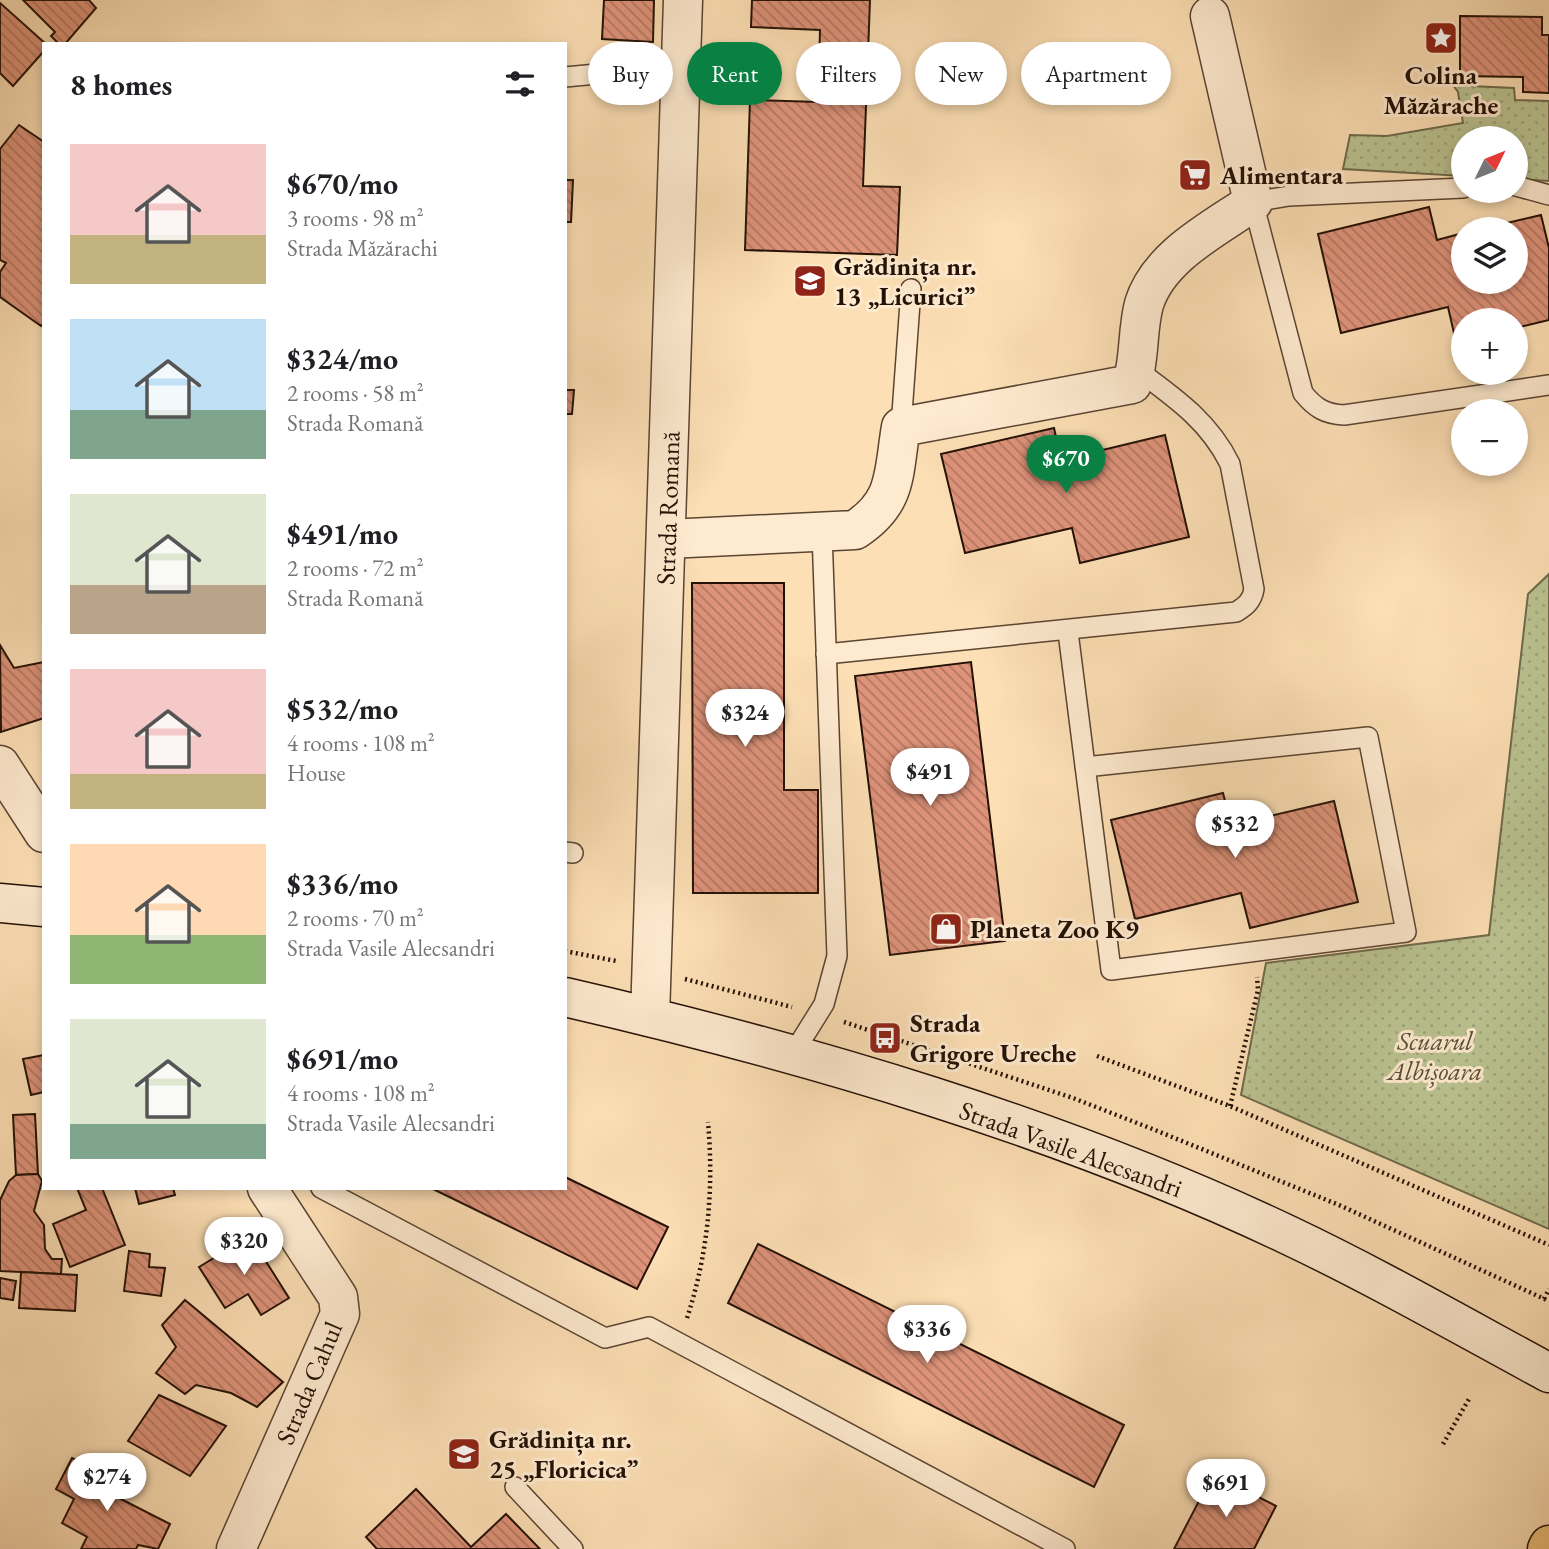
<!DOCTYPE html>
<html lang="en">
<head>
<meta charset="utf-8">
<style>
  :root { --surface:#fff; --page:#f6f6f6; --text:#202124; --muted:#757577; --accent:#0b8043 }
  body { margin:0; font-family:"EB Garamond",serif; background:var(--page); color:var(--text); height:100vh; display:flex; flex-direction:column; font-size:26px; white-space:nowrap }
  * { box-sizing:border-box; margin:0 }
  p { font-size:23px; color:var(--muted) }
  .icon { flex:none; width:38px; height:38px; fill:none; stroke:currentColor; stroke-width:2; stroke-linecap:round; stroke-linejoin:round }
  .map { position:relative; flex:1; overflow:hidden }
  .side { position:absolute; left:42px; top:42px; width:525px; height:1148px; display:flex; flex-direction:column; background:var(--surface); border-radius:0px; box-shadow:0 4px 10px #0003 }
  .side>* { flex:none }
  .guide { position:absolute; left:588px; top:42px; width:665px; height:63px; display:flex; gap:14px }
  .needle { width:46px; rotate:47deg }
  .tools { position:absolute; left:1451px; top:126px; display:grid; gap:14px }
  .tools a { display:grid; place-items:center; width:77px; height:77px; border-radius:50%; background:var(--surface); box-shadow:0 4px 10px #0003; font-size:35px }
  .price { position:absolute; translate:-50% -60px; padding:0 16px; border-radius:24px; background:#fff; color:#222; font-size:23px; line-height:46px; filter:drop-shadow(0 2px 4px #0008) }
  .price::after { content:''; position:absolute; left:50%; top:42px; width:21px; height:16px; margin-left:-10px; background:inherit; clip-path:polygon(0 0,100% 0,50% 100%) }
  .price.active { background:var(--accent); color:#fff }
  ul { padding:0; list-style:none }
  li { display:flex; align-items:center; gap:21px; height:175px; padding:0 28px }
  li span { display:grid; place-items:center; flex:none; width:196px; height:140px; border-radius:0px; color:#555 }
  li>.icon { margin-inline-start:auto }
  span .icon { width:84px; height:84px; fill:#fffc; stroke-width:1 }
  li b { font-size:30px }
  h2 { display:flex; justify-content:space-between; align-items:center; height:84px; padding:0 28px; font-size:30px }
  .pill { padding:0 24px; border-radius:32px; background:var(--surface); box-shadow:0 4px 10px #0003; font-size:24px; line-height:63px }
  .pill.active { background:var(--accent); color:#fff }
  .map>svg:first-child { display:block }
</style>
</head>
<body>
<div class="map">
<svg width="1549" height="1549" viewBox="0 0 1549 1549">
  <defs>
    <pattern id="park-dots" width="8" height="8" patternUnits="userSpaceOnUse" patternTransform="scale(1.75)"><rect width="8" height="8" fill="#bac391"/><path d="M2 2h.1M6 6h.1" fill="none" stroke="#a0a67c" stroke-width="1.8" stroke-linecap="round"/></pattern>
    <pattern id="building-back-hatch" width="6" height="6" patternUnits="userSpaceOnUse" patternTransform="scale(1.75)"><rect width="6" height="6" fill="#de937a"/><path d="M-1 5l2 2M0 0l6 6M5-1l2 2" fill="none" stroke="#b47762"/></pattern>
  </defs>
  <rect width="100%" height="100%" fill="#fddfb5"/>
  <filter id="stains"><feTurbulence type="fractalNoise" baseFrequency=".00286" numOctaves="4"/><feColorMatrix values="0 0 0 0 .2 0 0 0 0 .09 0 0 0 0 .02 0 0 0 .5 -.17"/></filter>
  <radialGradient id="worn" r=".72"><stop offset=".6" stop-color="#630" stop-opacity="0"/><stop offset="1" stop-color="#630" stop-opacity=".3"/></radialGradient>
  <g fill="url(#park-dots)" stroke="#6f6a4c" stroke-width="2">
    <polygon points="1442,70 1470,86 1514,88 1515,100 1549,101 1549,181 1516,179 1516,138 1463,138 1463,176 1343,169 1350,135 1387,136 1463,123 1458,92"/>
    <polygon points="1549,574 1549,1229 1241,1095 1266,963 1489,935 1528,594"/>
  </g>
  <g fill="url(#building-back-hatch)" stroke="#241106" stroke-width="2">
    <polygon points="23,0 89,0 96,8 65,44 59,44 51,36 55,32"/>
    <polygon points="604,0 654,0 653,42 602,39"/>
    <polygon points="752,0 870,0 863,186 900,187 897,255 745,250 750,100 818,102 820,30 751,27"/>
    <polygon points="0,3 46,44 44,51 13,86 0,73"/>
    <polygon points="1460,16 1542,17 1542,35 1549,35 1549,93 1523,92 1523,77 1460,76"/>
    <polygon points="19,125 44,142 44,323 41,326 0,297 0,272 6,263 0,260 0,149"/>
    <polygon points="565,180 573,180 571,222 565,222"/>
    <polygon points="1429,207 1437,240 1463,233 1463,282 1516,282 1516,229 1481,229 1541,215 1549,248 1549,320 1516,328 1516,320 1463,320 1463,341 1456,342 1448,307 1341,333 1318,234"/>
    <polygon points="565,390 574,390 572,414 565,414"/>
    <polygon points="1054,428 1061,460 1165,435 1189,537 1080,563 1072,528 965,553 941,454"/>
    <polygon points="692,583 784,583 784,790 818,790 818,893 693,893"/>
    <polygon points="0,645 14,668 44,662 44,718 1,732"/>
    <polygon points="971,662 1005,941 890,955 855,676"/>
    <polygon points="1223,793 1231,825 1334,801 1358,902 1250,928 1241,893 1135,919 1111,820"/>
    <polygon points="44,1055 44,1092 31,1095 23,1059"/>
    <polygon points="35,1114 38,1174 16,1175 13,1115"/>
    <polygon points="38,1174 42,1181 34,1211 44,1225 45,1249 52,1259 62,1259 61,1274 0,1271 0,1200 9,1181 16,1175"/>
    <polygon points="565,1177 668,1227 637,1289 431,1188 565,1188"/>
    <polygon points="77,1188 102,1188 125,1245 70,1267 53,1224 86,1210"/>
    <polygon points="135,1188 173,1188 175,1195 139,1204"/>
    <polygon points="250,1236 289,1298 261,1315 248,1294 225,1308 199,1267"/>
    <polygon points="758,1244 1124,1425 1094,1487 728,1303"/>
    <polygon points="129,1251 150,1254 149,1267 165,1268 161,1296 124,1291"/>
    <polygon points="21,1272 77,1275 75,1311 19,1308"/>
    <polygon points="0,1278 16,1281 13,1300 0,1298"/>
    <polygon points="185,1300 283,1382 257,1407 231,1393 196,1385 185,1394 156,1373 176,1347 162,1325"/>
    <polygon points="159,1395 226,1426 190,1476 128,1441"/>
    <polygon points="72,1458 119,1483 113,1495 170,1524 158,1549 138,1545 136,1549 81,1549 87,1537 62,1523 74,1499 56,1489"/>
    <polygon points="1213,1474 1276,1506 1254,1549 1174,1549"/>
    <polygon points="416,1489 471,1547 506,1514 540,1549 377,1549 366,1537"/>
  </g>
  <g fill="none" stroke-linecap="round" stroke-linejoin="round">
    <defs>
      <g id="service">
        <polyline points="565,77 682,66"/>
        <polyline points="1516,186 1549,195"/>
        <path d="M1463,188L1289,196L1253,202L1303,393C1315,408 1325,414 1344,415L1549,385"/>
        <polyline points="901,427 911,289"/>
        <polyline points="1068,632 1111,970 1406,932 1368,737 1085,767"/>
        <path d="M826,654L1236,612C1246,606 1252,601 1254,589L1230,464C1209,421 1174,397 1136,369"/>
        <polyline points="565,852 573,853"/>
        <polyline points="791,1057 824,1004 837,956 822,533"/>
        <polyline points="321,1188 605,1338 649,1327 1065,1549"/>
        <polyline points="515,1487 573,1549"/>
      </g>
      <g id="minor">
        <path d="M667,539L855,530C898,502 893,474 901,427L1132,384C1140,358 1137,330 1144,304C1159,256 1214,229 1253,202L1210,16"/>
        <polyline points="0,765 44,833"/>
        <polyline points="650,1017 683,0"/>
        <polyline points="236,1549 340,1314 338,1297 267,1188"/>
      </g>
      <g id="secondary">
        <polyline points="0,903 44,907"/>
        <path d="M565,997C808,1053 1060,1127 1286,1234C1375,1276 1462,1326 1549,1373"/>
      </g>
      <polyline id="primary" points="1547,1549 1549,1545"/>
    </defs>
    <use href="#service" stroke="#5a4432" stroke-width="22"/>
    <use href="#minor" stroke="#5a4432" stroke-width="41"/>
    <use href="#secondary" stroke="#241106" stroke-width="41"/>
    <use href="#primary" stroke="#241106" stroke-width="41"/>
    <g stroke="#241106" stroke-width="4.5" stroke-dasharray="2 3.5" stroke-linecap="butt">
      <polyline points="565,951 616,961"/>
      <polyline points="685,979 792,1007"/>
      <polyline points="844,1022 1073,1098 1155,1130 1339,1205 1549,1301"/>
      <polyline points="1097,1056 1230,1106 1549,1245"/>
      <polyline points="1230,1106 1258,990 1257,977"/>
      <polyline points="1544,1299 1549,1289"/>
      <path d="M687,1318C708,1254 714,1189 708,1122"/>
      <polyline points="1443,1444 1469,1399"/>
    </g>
    <use href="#service" stroke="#feeacf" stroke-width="19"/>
    <use href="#minor" stroke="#feeacf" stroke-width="38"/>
    <use href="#secondary" stroke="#feeacf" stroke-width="38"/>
    <use href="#primary" stroke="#eec07a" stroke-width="38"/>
  </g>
  <defs>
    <symbol id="sight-square" viewBox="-11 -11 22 22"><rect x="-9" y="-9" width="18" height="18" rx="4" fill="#8f2418" stroke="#feeacf"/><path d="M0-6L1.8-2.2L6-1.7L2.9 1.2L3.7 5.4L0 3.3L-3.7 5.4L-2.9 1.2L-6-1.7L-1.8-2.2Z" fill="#fff"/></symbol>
    <symbol id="supermarket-square" viewBox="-11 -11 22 22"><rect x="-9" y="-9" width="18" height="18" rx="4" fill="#8f2418" stroke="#feeacf"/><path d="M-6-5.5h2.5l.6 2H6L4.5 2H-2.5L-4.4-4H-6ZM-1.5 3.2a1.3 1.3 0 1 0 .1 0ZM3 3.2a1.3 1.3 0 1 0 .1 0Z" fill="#fff"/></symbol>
    <symbol id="school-square" viewBox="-11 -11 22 22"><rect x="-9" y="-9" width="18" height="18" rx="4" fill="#8f2418" stroke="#feeacf"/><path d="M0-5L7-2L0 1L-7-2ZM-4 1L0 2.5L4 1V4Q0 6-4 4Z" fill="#fff"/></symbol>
    <symbol id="shop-square" viewBox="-11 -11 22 22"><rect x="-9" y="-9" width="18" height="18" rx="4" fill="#8f2418" stroke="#feeacf"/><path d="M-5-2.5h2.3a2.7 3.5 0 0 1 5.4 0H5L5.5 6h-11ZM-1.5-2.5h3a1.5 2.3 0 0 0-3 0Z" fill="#fff"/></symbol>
    <symbol id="bus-square" viewBox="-11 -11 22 22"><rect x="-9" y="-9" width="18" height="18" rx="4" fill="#8f2418" stroke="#feeacf"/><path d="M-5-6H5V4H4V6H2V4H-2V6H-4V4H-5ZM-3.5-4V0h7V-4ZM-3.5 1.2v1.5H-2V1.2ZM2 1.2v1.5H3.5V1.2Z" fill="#fff"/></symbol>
  </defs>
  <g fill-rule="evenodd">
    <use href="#sight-square" x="1422" y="19" width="38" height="38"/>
    <use href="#supermarket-square" x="1176" y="156" width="38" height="38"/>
    <use href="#school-square" x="791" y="262" width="38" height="38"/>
    <use href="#shop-square" x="927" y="910" width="38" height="38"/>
    <use href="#bus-square" x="866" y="1019" width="38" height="38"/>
    <use href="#school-square" x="445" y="1435" width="38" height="38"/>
  </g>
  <g text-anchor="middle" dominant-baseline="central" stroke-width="6" stroke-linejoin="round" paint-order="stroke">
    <g font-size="26" font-weight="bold" fill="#241106" stroke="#feeacf" text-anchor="start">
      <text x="1441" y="75" text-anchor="middle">Colina<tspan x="1441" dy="30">Măzărache</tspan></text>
      <text x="1220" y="175">Alimentara</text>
      <text x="834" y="266">Grădinița nr.<tspan x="834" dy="30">13 „Licurici”</tspan></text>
      <text x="970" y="929">Planeta Zoo K9</text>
      <text x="910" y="1023">Strada<tspan x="910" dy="30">Grigore Ureche</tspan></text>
      <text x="489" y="1439">Grădinița nr.<tspan x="489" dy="30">25 „Floricica”</tspan></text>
    </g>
    <g font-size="26" fill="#241106" stroke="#feeacf">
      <text transform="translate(668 508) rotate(-88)">Strada Romană</text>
      <text transform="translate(1071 1149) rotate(20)">Strada Vasile Alecsandri</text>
      <text transform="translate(309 1383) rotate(-67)">Strada Cahul</text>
    </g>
    <g font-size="26" font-style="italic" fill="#584f37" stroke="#feeacf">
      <text x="1435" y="1041">Scuarul<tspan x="1435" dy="30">Albișoara</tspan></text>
    </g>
  </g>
  <rect width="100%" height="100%" filter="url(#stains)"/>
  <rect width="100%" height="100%" fill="url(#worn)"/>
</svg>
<div class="tools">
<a><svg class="needle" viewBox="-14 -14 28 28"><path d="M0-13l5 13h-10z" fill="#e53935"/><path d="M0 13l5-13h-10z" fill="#757577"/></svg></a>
<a><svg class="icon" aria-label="layers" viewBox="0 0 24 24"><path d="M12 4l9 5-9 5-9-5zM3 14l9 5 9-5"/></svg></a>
<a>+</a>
<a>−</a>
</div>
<b class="price active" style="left:1066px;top:495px">$670</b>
<b class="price" style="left:745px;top:749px">$324</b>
<b class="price" style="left:930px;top:808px">$491</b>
<b class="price" style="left:1235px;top:860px">$532</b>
<b class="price" style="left:244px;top:1277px">$320</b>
<b class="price" style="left:927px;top:1365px">$336</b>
<b class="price" style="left:107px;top:1513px">$274</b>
<b class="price" style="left:1226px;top:1519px">$691</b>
<div class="guide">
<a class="pill">Buy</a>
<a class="pill active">Rent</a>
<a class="pill">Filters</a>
<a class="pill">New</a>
<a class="pill">Apartment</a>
</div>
<section class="side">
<h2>8 homes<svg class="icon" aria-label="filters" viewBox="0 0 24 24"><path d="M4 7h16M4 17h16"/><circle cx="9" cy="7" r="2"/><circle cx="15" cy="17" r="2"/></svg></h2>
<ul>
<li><span style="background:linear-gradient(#f6c9c9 65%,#c2b280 0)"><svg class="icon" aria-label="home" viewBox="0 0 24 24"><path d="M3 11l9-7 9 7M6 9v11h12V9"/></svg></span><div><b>$670/mo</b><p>3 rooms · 98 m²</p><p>Strada Măzărachi</p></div></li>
<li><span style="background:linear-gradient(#bfe0f5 65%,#7fa58c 0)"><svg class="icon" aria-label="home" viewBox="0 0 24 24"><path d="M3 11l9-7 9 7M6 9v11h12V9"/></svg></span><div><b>$324/mo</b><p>2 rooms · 58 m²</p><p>Strada Romană</p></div></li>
<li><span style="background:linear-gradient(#dfe7d0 65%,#b9a48a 0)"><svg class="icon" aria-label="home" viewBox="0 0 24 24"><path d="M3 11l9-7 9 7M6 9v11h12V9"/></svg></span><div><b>$491/mo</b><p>2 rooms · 72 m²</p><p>Strada Romană</p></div></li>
<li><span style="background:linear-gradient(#f6c9c9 75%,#c2b280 0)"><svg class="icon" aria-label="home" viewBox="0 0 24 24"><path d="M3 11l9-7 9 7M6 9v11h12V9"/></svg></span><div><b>$532/mo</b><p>4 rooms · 108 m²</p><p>House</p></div></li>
<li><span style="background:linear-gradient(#ffd9b3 65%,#8fb573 0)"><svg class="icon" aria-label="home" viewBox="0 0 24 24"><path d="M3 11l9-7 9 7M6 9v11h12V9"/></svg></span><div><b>$336/mo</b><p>2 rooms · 70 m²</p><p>Strada Vasile Alecsandri</p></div></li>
<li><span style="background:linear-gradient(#dfe7d0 75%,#7fa58c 0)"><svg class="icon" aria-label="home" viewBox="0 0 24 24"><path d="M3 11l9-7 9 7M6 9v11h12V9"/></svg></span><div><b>$691/mo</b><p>4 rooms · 108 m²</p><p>Strada Vasile Alecsandri</p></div></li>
</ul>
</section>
</div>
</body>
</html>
